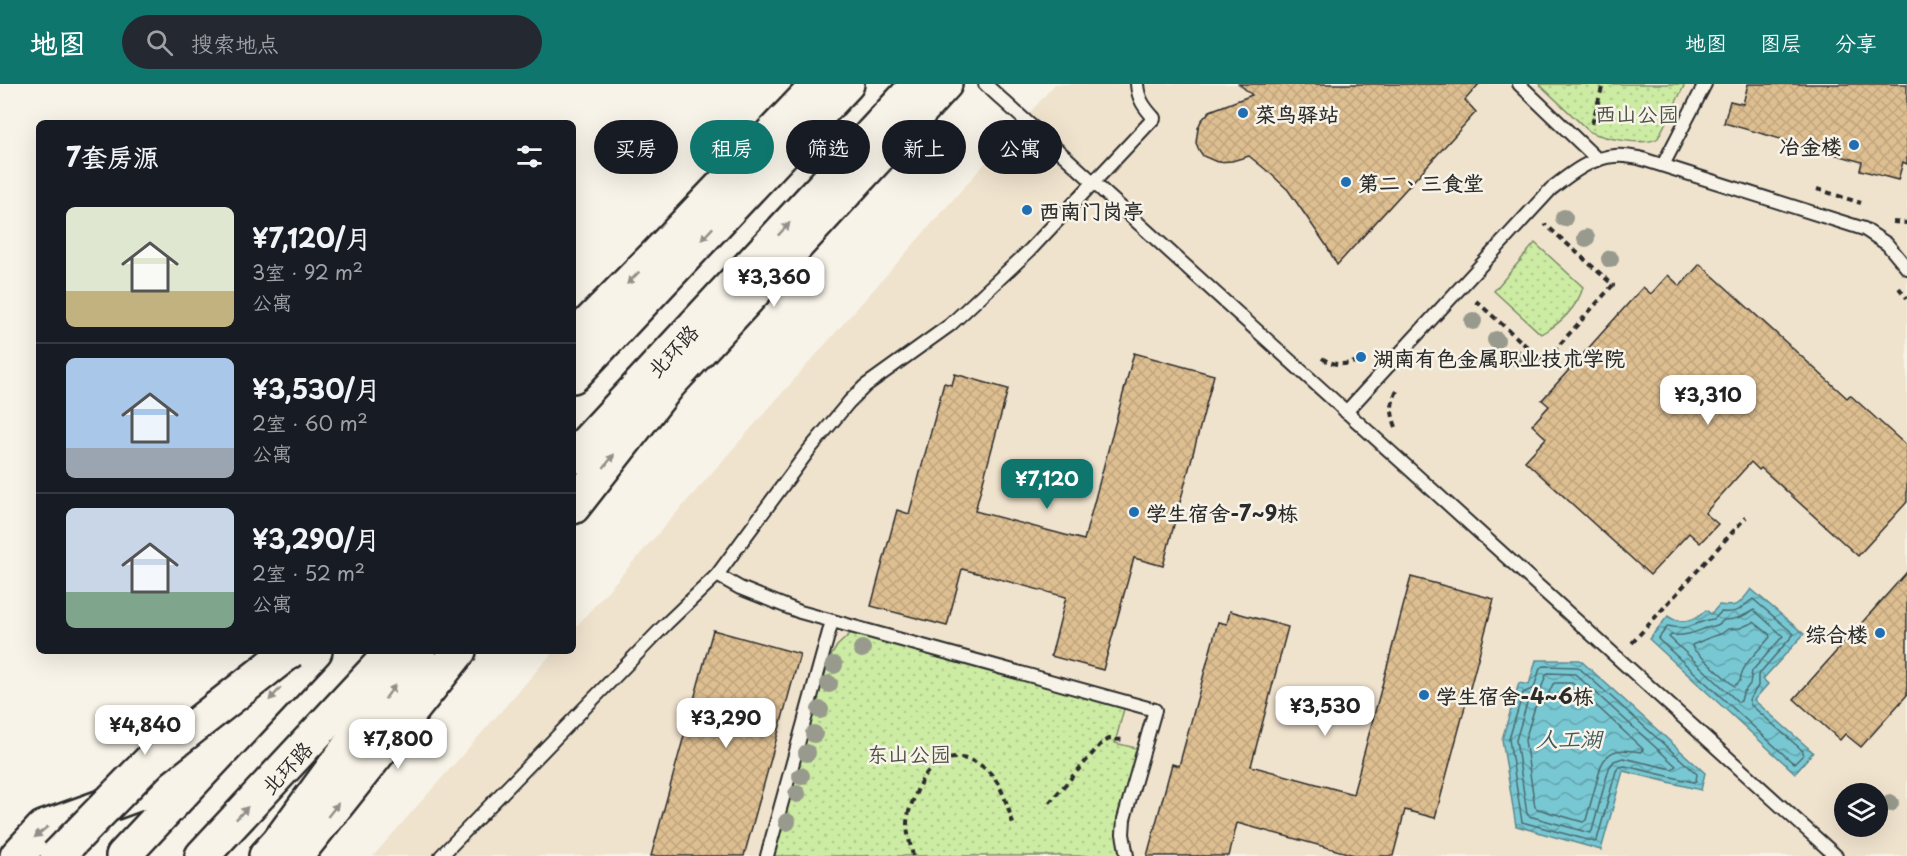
<!DOCTYPE html>
<html lang="zh">
<head>
<meta charset="utf-8">
<style>
  :root { --surface:#171b24; --page:#242831; --text:#f1f3f6; --muted:#9ea1a6; --line:#363941; --accent:#0f766e }
  body { margin:0; font-family:"Playpen Sans","LXGW WenKai TC",sans-serif; background:var(--page); color:var(--text); height:100vh; display:flex; flex-direction:column; font-size:22px; white-space:nowrap }
  * { box-sizing:border-box; margin:0 }
  p { font-size:20px; color:var(--muted) }
  .icon { flex:none; width:33px; height:33px; fill:none; stroke:currentColor; stroke-width:2; stroke-linecap:round; stroke-linejoin:round }
  .map { position:relative; flex:1; overflow:hidden }
  .side { position:absolute; left:36px; top:36px; width:540px; height:534px; display:flex; flex-direction:column; background:var(--surface); border-radius:9px; box-shadow:0 6px 24px #0002 }
  .side>* { flex:none }
  .guide { position:absolute; left:594px; top:36px; width:570px; height:54px; display:flex; gap:12px }
  .fabs { position:absolute; left:1834px; top:699px; display:grid; gap:12px }
  .fabs a { display:grid; place-items:center; width:54px; height:54px; border-radius:50%; background:var(--surface); box-shadow:0 6px 24px #0002; font-size:30px }
  .price { position:absolute; translate:-50% -51px; padding:0 14px; border-radius:12px; background:#fff; color:#222; font-size:20px; line-height:39px; filter:drop-shadow(0 2px 3px #0008) }
  .price::after { content:''; position:absolute; left:50%; top:36px; width:18px; height:14px; margin-left:-9px; background:inherit; clip-path:polygon(0 0,100% 0,50% 100%) }
  .price.current { background:var(--accent); color:#fff }
  ul { padding:0; list-style:none }
  li { display:flex; align-items:center; gap:18px; height:150px; padding:0 30px }
  li+li { border-top:2px solid var(--line) }
  li span { display:grid; place-items:center; flex:none; width:168px; height:120px; border-radius:9px; color:#555 }
  li>.icon { margin-inline-start:auto }
  span .icon { width:72px; height:72px; fill:#fffc; stroke-width:1 }
  li b { font-size:26px }
  h2 { display:flex; justify-content:space-between; align-items:center; height:72px; padding:0 30px; font-size:26px }
  .pill { padding:0 21px; border-radius:27px; background:var(--surface); box-shadow:0 6px 24px #0002; font-size:21px; line-height:54px }
  .pill.current { background:var(--accent); color:#fff }
  header { display:flex; align-items:center; gap:36px; box-sizing:border-box; height:84px; padding:0 30px; background:var(--accent); color:#fff }
  header strong { font-size:28px }
  nav { display:flex; gap:33px; margin-inline-start:auto; font-size:21px }
  .search { width:420px; height:54px; background:var(--page); display:flex; align-items:center; gap:15px; box-sizing:border-box; padding:0 21px; border-radius:33px; color:var(--muted); font-size:22px }
  .map>svg:first-child { display:block }
</style>
</head>
<body>
<header>
<strong>地图</strong>
<div class="search"><svg class="icon" aria-label="search" viewBox="0 0 24 24"><circle cx="10" cy="10" r="6"/><path d="M15 15l6 6"/></svg>搜索地点</div>
<nav><a>地图</a><a>图层</a><a>分享</a></nav>
</header>
<div class="map">
<svg width="1907" height="772" viewBox="0 0 1907 772">
  <defs>
    <pattern id="grass-dots" width="8" height="8" patternUnits="userSpaceOnUse" patternTransform="scale(1.5)"><rect width="8" height="8" fill="#cceba3"/><path d="M2 2h.1M6 6h.1" fill="none" stroke="#afca8c" stroke-width="1.8" stroke-linecap="round"/></pattern>
    <pattern id="water-waves" width="16" height="10" patternUnits="userSpaceOnUse" patternTransform="scale(1.5)"><rect width="16" height="10" fill="#78c8d3"/><path d="M0 5q4-4 8 0t8 0" fill="none" stroke="#63a3ab"/></pattern>
    <pattern id="building-cross-hatch" width="8" height="8" patternUnits="userSpaceOnUse" patternTransform="scale(1.5)"><rect width="8" height="8" fill="#debf91"/><path d="M0 0l8 8M0 8l8-8" fill="none" stroke="#bfa47d"/></pattern>
  </defs>
  <rect width="100%" height="100%" fill="#f7f3e8"/>
  <filter id="ink" filterUnits="userSpaceOnUse"><feTurbulence type="fractalNoise" baseFrequency=".0167" numOctaves="2"/><feDisplacementMap in="SourceGraphic" scale="12" xChannelSelector="R" yChannelSelector="G"/><feConvolveMatrix kernelMatrix="1 2 1 2 8 2 1 2 1" color-interpolation-filters="sRGB"/></filter>
  <g filter="url(#ink)">
    <path fill="#f0e3ce" fill-rule="evenodd" d="M1055,0H1907V772H373L554,567H573V546ZM1845,710H1878V742H1845Z"/>
    <g fill="url(#grass-dots)" stroke="#7c8b67" stroke-width="1.5">
      <path d="M1539,0H1685L1658,54C1645,63 1604,54 1590,48Z"/>
      <path d="M1535,159L1583,203C1578,223 1559,241 1541,250L1494,207Z"/>
      <polygon points="852,548 1125,621 1115,659 1140,665 1124,772 773,772 828,577 837,562"/>
    </g>
    <g fill="url(#water-waves)" stroke="#598990" stroke-width="1.5">
      <path d="M1751,505L1804,550L1763,595L1768,600L1754,616L1813,668L1795,689L1649,555L1668,532C1682,542 1694,538 1706,526L1711,530L1719,521C1738,524 1740,520 1751,505Z"/>
      <polygon points="1536,576 1580,576 1705,689 1701,706 1623,687 1601,766 1516,742 1502,655 1519,599 1529,601"/>
    </g>
    <g fill="none" stroke-linecap="round" stroke-linejoin="round">
      <g stroke="#4a6a6e" stroke-width="1.5">
        <path d="M1753,515L1794,550L1758,591V602L1749,616L1751,621L1803,667V671L1795,679L1792,678L1658,555L1668,542C1691,548 1695,537 1714,535L1721,528C1742,529 1738,525 1753,515Z"/>
        <path d="M1754,526L1783,552L1752,587L1750,600L1743,609L1741,617L1738,618L1669,553L1671,551C1686,552 1693,549 1706,544C1714,542 1718,542 1724,536C1738,536 1744,531 1754,526Z"/>
        <path d="M1754,538L1769,550L1770,553C1759,567 1742,579 1740,597L1734,602L1693,565L1692,561L1711,553L1721,550L1728,545L1740,544Z"/>
        <polygon points="1543,582 1578,583 1697,690 1696,697 1693,698 1625,682 1619,683 1616,687 1597,756 1595,758 1522,738 1509,655 1523,609 1534,604 1540,584"/>
        <polygon points="1548,589 1575,590 1676,682 1672,685 1623,674 1614,677 1609,684 1592,747 1590,749 1529,732 1527,730 1516,656 1528,616 1540,608 1546,591"/>
        <path d="M1555,599H1572L1643,665L1641,668C1623,665 1609,663 1601,682L1586,736L1583,738L1538,725L1535,723L1525,656L1535,623L1546,615L1553,600Z"/>
      </g>
    </g>
    <g fill="url(#building-cross-hatch)" stroke="#2b2b2b" stroke-width="1.5">
      <polygon points="1239,0 1479,0 1465,16 1476,28 1337,181 1326,161 1288,106 1271,90 1249,72 1232,77 1217,78 1203,72 1199,66 1196,59 1198,44 1201,37 1210,27 1252,11"/>
      <polygon points="1748,0 1907,0 1907,80 1903,78 1898,96 1860,86 1862,78 1724,39 1730,17 1743,20"/>
      <polygon points="1700,180 1847,314 1850,311 1907,362 1907,418 1858,472 1761,384 1759,386 1751,378 1705,429 1718,440 1700,459 1689,449 1650,491 1525,377 1546,354 1532,341 1549,322 1542,316 1643,203 1651,210 1668,191 1680,202"/>
      <polygon points="1134,269 1214,291 1163,482 1134,474 1103,586 1051,572 1066,513 962,485 947,542 871,522 897,426 909,430 944,299 952,301 955,290 1008,305 975,427 1084,456"/>
      <polygon points="1907,488 1907,611 1861,663 1845,650 1840,656 1794,615"/>
      <polygon points="1411,493 1494,515 1435,734 1405,726 1393,772 1358,772 1237,739 1229,772 1147,772 1172,680 1179,682 1218,538 1227,540 1230,527 1288,543 1251,682 1353,710"/>
      <polygon points="713,546 800,570 744,772 651,772"/>
    </g>
    <g fill="none" stroke-linecap="round" stroke-linejoin="round">
      <defs>
        <g id="lane">
          <polyline points="985,0 1836,772"/>
          <polyline points="1519,0 1598,76"/>
          <polyline points="1663,81 1705,0"/>
          <path d="M1346,328L1551,105C1569,91 1591,73 1615,72C1622,71 1631,73 1639,74L1864,145L1887,160L1907,184"/>
          <polyline points="717,491 740,504 800,528 1155,626 1124,735 1123,750 1127,772"/>
          <path d="M441,772L666,540L717,491L809,366L849,318L865,302L950,241L1030,166L1154,34C1144,23 1138,15 1137,0"/>
          <polyline points="767,772 832,537"/>
        </g>
        <g id="secondary">
          <polyline points="573,255 657,170 819,0"/>
          <polyline points="573,423 669,300 945,0"/>
          <polyline points="17,772 43,744 143,708 186,670 221,634"/>
          <polyline points="296,772 459,567"/>
        </g>
        <g id="highway">
          <polyline points="573,292 847,0"/>
          <polyline points="573,373 918,0"/>
          <polyline points="123,772 315,567"/>
          <polyline points="202,772 393,567"/>
          <polyline points="266,772 278,759 419,567"/>
        </g>
      </defs>
      <use href="#lane" stroke="#2b2b2b" stroke-width="16"/>
      <use href="#secondary" stroke="#2b2b2b" stroke-width="38"/>
      <use href="#highway" stroke="#2b2b2b" stroke-width="38"/>
      <g stroke="#2b2b2b" stroke-width="4" stroke-dasharray="6 4.5" stroke-linecap="butt">
        <polyline points="1592,40 1603,0"/>
        <polyline points="1817,105 1861,119"/>
        <polyline points="1893,138 1907,139"/>
        <polyline points="1899,204 1907,214"/>
        <polyline points="1476,217 1544,278 1613,201 1545,140"/>
        <path d="M1322,274C1335,284 1352,280 1366,274"/>
        <path d="M1396,343C1391,330 1390,320 1397,307"/>
        <polyline points="1632,559 1746,433"/>
        <polyline points="1049,719 1100,661 1109,655 1124,656"/>
        <path d="M913,772C911,762 907,750 907,740C907,728 914,715 918,704C930,673 963,663 989,688C1003,702 1008,724 1014,743"/>
      </g>
      <use href="#lane" stroke="#f7f3e8" stroke-width="12"/>
      <use href="#secondary" stroke="#f7f3e8" stroke-width="33"/>
      <use href="#highway" stroke="#f7f3e8" stroke-width="33"/>
      <defs>
        <polyline id="highway-bridge" points="57,772 151,676 290,567"/>
      </defs>
      <use href="#highway-bridge" stroke="#2b2b2b" stroke-width="38" stroke-linecap="butt"/>
      <use href="#highway-bridge" stroke="#f7f3e8" stroke-width="33"/>
    </g>
    <g fill="#989a8d">
      <circle cx="1564" cy="134" r="9"/>
      <circle cx="1586" cy="154" r="9"/>
      <circle cx="1610" cy="175" r="9"/>
      <circle cx="1473" cy="237" r="9"/>
      <circle cx="1496" cy="256" r="9"/>
      <circle cx="1515" cy="273" r="9"/>
      <circle cx="862" cy="565" r="9"/>
      <circle cx="834" cy="581" r="9"/>
      <circle cx="829" cy="600" r="9"/>
      <circle cx="820" cy="626" r="9"/>
      <circle cx="814" cy="650" r="9"/>
      <circle cx="807" cy="669" r="9"/>
      <circle cx="801" cy="692" r="9"/>
      <circle cx="797" cy="710" r="9"/>
      <circle cx="1890" cy="719" r="9"/>
      <circle cx="787" cy="738" r="9"/>
    </g>
    <defs><path id="oneway-solid" d="M-6-.8H1V-3.2L6.5 0L1 3.2V.8H-6Z" transform="scale(1.5)"/></defs>
    <g fill="#918f8a">
      <use href="#oneway-solid" transform="translate(784 145) rotate(-47)"/>
      <use href="#oneway-solid" transform="translate(707 150) rotate(133)"/>
      <use href="#oneway-solid" transform="translate(633 194) rotate(135)"/>
      <use href="#oneway-solid" transform="translate(609 377) rotate(-52)"/>
      <use href="#oneway-solid" transform="translate(390 608) rotate(-54)"/>
      <use href="#oneway-solid" transform="translate(275 610) rotate(133)"/>
      <use href="#oneway-solid" transform="translate(333 726) rotate(-52)"/>
      <use href="#oneway-solid" transform="translate(242 729) rotate(-47)"/>
      <use href="#oneway-solid" transform="translate(41 748) rotate(141)"/>
    </g>
  </g>
  <g fill="#1f6fb2" stroke="#f7f3e8" stroke-width="2">
    <circle cx="1243" cy="29" r="6"/>
    <circle cx="1854" cy="61" r="6"/>
    <circle cx="1346" cy="98" r="6"/>
    <circle cx="1027" cy="126" r="6"/>
    <circle cx="1361" cy="273" r="6"/>
    <circle cx="1134" cy="428" r="6"/>
    <circle cx="1880" cy="549" r="6"/>
    <circle cx="1424" cy="611" r="6"/>
  </g>
  <g text-anchor="middle" dominant-baseline="central" stroke-width="5" stroke-linejoin="round" paint-order="stroke">
    <g font-size="21" font-weight="bold" fill="#2b2b2b" stroke="#f7f3e8" text-anchor="start">
      <text x="1255" y="29">菜鸟驿站</text>
      <text x="1842" y="61" text-anchor="end">冶金楼</text>
      <text x="1358" y="98">第二、三食堂</text>
      <text x="1039" y="126">西南门岗亭</text>
      <text x="1373" y="273">湖南有色金属职业技术学院</text>
      <text x="1146" y="428">学生宿舍-7~9栋</text>
      <text x="1868" y="549" text-anchor="end">综合楼</text>
      <text x="1436" y="611">学生宿舍-4~6栋</text>
    </g>
    <g font-size="21" fill="#4b5143" stroke="#f7f3e8">
      <text x="1637" y="29">西山公园</text>
      <text x="909" y="669">东山公园</text>
    </g>
    <g font-size="21" fill="#2b2b2b" stroke="#f7f3e8">
      <text transform="translate(672 266) rotate(-47)">北环路</text>
      <text transform="translate(286 683) rotate(-47)">北环路</text>
    </g>
    <g font-size="22" font-style="italic" fill="#425a5d" stroke="#f7f3e8">
      <text x="1569" y="653">人工湖</text>
    </g>
  </g>
</svg>
<div class="fabs">
<a><svg class="icon" aria-label="layers" viewBox="0 0 24 24"><path d="M12 4l9 5-9 5-9-5zM3 14l9 5 9-5"/></svg></a>
</div>
<b class="price" style="left:774px;top:224px">¥3,360</b>
<b class="price" style="left:1708px;top:342px">¥3,310</b>
<b class="price current" style="left:1047px;top:426px">¥7,120</b>
<b class="price" style="left:1325px;top:653px">¥3,530</b>
<b class="price" style="left:726px;top:665px">¥3,290</b>
<b class="price" style="left:145px;top:672px">¥4,840</b>
<b class="price" style="left:398px;top:686px">¥7,800</b>
<div class="guide">
<a class="pill">买房</a>
<a class="pill current">租房</a>
<a class="pill">筛选</a>
<a class="pill">新上</a>
<a class="pill">公寓</a>
</div>
<section class="side">
<h2>7套房源<svg class="icon" aria-label="filters" viewBox="0 0 24 24"><path d="M4 7h16M4 17h16"/><circle cx="9" cy="7" r="2"/><circle cx="15" cy="17" r="2"/></svg></h2>
<ul>
<li><span style="background:linear-gradient(#dfe7d0 70%,#c2b280 0)"><svg class="icon" aria-label="home" viewBox="0 0 24 24"><path d="M3 11l9-7 9 7M6 9v11h12V9"/></svg></span><div><b>¥7,120/月</b><p>3室 · 92 m²</p><p>公寓</p></div></li>
<li><span style="background:linear-gradient(#a9c7e8 75%,#9aa5b1 0)"><svg class="icon" aria-label="home" viewBox="0 0 24 24"><path d="M3 11l9-7 9 7M6 9v11h12V9"/></svg></span><div><b>¥3,530/月</b><p>2室 · 60 m²</p><p>公寓</p></div></li>
<li><span style="background:linear-gradient(#c9d6e8 70%,#7fa58c 0)"><svg class="icon" aria-label="home" viewBox="0 0 24 24"><path d="M3 11l9-7 9 7M6 9v11h12V9"/></svg></span><div><b>¥3,290/月</b><p>2室 · 52 m²</p><p>公寓</p></div></li>
</ul>
</section>
</div>
</body>
</html>
